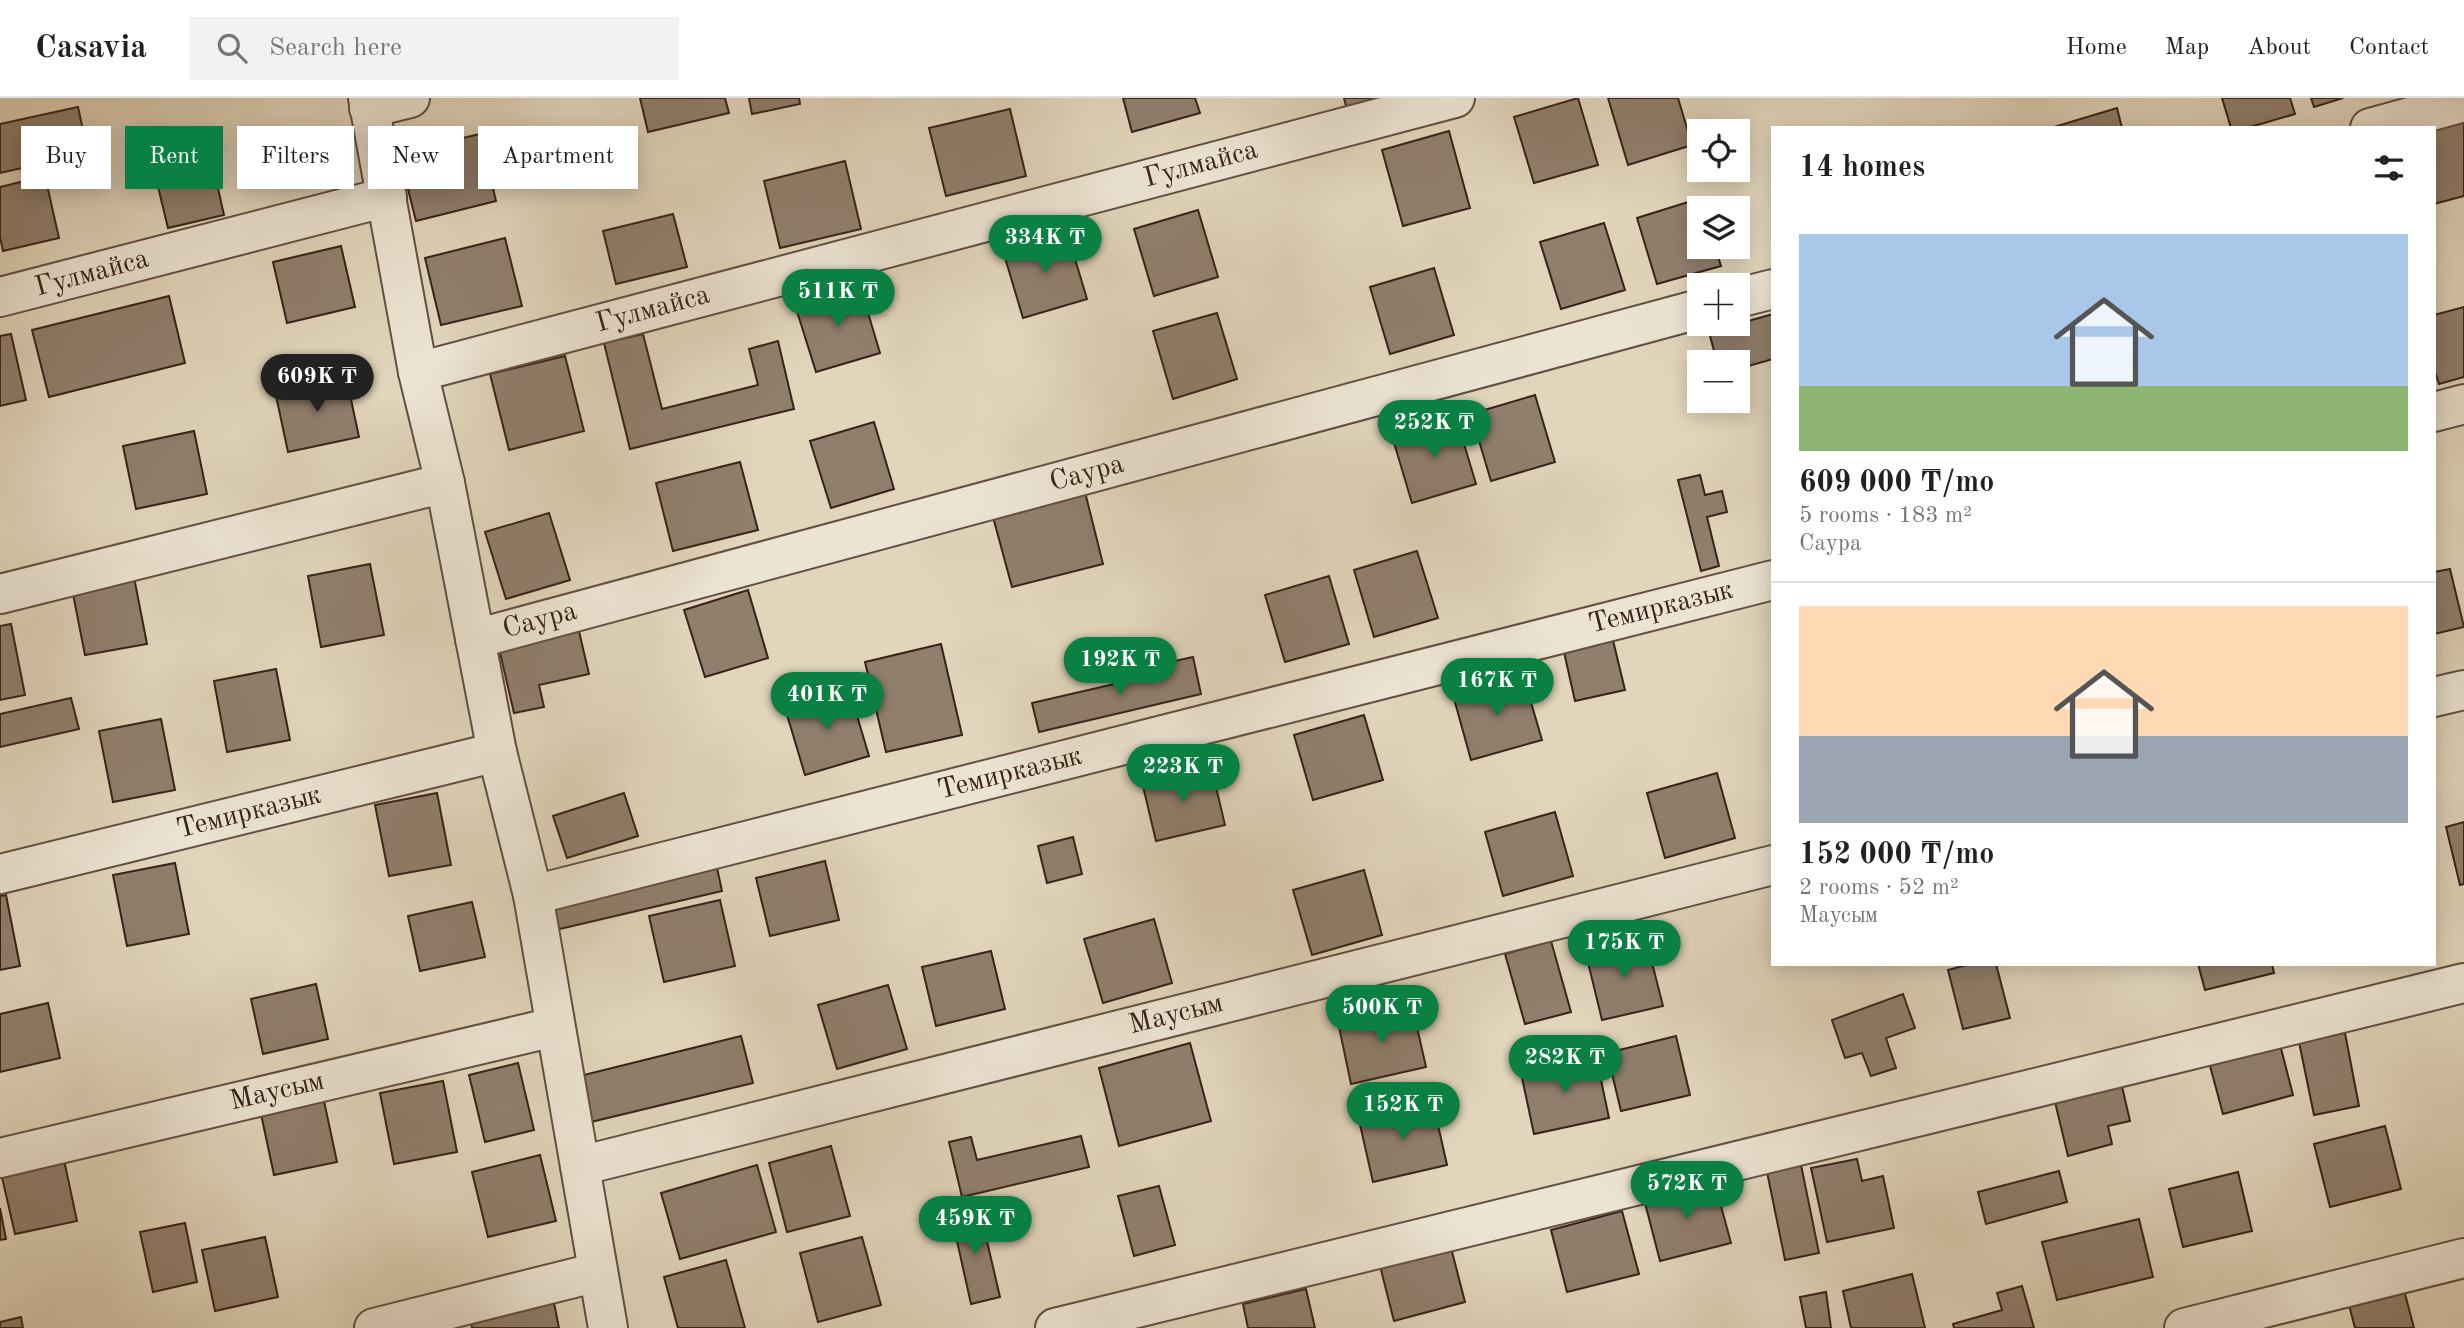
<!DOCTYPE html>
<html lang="en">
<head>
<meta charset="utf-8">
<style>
  :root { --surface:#fff; --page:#f2f2f2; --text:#202124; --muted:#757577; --line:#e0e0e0; --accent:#0b8043 }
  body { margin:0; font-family:"Old Standard TT",serif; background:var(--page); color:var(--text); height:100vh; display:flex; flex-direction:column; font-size:26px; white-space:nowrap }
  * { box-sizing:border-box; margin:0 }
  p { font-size:23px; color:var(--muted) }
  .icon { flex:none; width:38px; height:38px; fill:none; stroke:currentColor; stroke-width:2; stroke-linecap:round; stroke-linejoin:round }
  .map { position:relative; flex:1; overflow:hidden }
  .side { position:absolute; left:1771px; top:28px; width:665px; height:840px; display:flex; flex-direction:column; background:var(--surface); border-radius:0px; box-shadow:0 4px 18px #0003 }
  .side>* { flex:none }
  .top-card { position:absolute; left:21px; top:28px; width:665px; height:63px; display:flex; gap:14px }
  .fabs { position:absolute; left:1687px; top:21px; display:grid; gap:14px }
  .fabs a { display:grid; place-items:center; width:63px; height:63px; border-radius:0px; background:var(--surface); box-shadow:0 4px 18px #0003; font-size:35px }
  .price { position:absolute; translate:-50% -60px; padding:0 16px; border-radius:24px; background:var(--accent); color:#fff; font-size:23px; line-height:46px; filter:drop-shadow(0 2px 4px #0008) }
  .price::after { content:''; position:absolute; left:50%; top:42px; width:21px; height:16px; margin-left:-10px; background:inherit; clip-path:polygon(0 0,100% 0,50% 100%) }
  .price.on { background:#222; color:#fff }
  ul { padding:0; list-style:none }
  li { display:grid; align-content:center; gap:14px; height:371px; padding:0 28px }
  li+li { border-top:2px solid var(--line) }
  li span { display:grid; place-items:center; height:217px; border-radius:0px; color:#555 }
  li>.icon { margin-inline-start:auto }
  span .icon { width:126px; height:126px; fill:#fffc; stroke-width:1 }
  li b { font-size:30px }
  h2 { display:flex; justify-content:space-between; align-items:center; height:84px; padding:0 28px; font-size:30px }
  .pill { padding:0 24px; border-radius:0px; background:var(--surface); box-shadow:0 4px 18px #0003; font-size:24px; line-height:63px }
  .pill.on { background:var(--accent); color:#fff }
  header { display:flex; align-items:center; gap:42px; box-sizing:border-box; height:98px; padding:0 35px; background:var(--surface); border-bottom:2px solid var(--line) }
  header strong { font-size:33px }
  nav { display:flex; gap:38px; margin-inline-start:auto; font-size:24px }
  .search { width:490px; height:63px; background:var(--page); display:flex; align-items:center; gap:18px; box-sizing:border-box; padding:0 24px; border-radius:0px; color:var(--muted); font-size:26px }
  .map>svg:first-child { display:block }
</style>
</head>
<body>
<header>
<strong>Casavia</strong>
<div class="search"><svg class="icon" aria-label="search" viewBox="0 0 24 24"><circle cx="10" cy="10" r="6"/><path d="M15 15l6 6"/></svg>Search here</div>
<nav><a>Home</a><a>Map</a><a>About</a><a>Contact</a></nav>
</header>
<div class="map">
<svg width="2464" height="1230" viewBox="0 0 2464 1230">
  <rect width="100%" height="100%" fill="#e1d5bb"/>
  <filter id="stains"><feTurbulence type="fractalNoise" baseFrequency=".00286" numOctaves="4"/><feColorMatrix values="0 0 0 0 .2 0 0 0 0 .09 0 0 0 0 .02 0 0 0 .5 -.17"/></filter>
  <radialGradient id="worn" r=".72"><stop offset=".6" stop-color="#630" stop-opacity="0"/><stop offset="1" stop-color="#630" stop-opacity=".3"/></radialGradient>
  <g fill="#907f6d" stroke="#382219" stroke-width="2">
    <polygon points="640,0 725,0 729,15 648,34"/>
    <polygon points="749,0 799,0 800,6 752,16"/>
    <polygon points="1123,0 1195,0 1200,15 1132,34"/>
    <polygon points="1344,0 1394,0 1347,12"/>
    <polygon points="1578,0 1598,67 1534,85 1514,19"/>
    <polygon points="1608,0 1678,0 1692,47 1628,67"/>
    <polygon points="2222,0 2290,0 2295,16 2247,30 2231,30"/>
    <polygon points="2311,0 2343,0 2314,9"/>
    <polygon points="78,9 88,55 0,75 0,26"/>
    <polygon points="2117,10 2122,30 2054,30 2054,29"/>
    <polygon points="1010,11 1026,78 946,98 929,30"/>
    <polygon points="2464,20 2464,98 2434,106 2434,30"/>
    <polygon points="1449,33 1470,110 1403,128 1382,52"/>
    <polygon points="480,36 496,103 416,123 399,55"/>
    <polygon points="210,55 224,117 168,130 153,68"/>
    <polygon points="845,63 861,131 780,150 764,83"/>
    <polygon points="45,78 59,140 3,153 0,139 0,89"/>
    <polygon points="1701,100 1704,110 1699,110 1699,149 1715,149 1721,168 1657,186 1637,120"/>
    <polygon points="1198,112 1218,179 1154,198 1134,131"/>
    <polygon points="673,116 687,169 616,186 603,133"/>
    <polygon points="1604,125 1625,192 1561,211 1540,144"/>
    <polygon points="1067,134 1087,201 1023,220 1003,153"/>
    <polygon points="505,140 522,208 441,227 425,160"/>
    <polygon points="341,148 355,209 287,225 273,164"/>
    <polygon points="1434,170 1454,237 1390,256 1370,189"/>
    <polygon points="860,188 880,255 816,274 795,207"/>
    <polygon points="169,198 185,265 49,299 32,232"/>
    <polygon points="2464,209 2464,279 2439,286 2434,271 2434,217"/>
    <polygon points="1217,215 1237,281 1173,301 1153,233"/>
    <polygon points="1773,216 1773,261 1738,271 1738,264 1717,264 1709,234"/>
    <polygon points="11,236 26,302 0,308 0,238"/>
    <polygon points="643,236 662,311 758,287 749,251 778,243 794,311 630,351 604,245"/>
    <polygon points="565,258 584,333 509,352 490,276"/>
    <polygon points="346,278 359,339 288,354 275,293"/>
    <polygon points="1535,297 1555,364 1491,383 1471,316"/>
    <polygon points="1456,319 1476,386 1412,405 1392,338"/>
    <polygon points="874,324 894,391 831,410 810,343"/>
    <polygon points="194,333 207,396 136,411 123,348"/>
    <polygon points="740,364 758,432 673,453 656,385"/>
    <polygon points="1700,377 1705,397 1722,393 1727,414 1707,419 1719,468 1701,473 1678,382"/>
    <polygon points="1085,394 1103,466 1012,489 993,419"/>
    <polygon points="549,415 570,482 506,501 485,434"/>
    <polygon points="1417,453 1438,520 1374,539 1354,472"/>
    <polygon points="370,466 384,537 321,549 308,478"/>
    <polygon points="2450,471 2464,529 2434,536 2434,474"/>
    <polygon points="133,474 147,546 85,557 71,486"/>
    <polygon points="1329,478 1349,546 1285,564 1265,497"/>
    <polygon points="748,492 768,560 705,579 684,512"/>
    <polygon points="11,526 25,597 0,602 0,528"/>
    <polygon points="578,529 589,576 539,587 544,609 514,615 498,546"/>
    <polygon points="1611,534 1625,592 1575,603 1562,545"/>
    <polygon points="941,546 962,637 886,654 865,564"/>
    <polygon points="1193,559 1201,596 1039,634 1032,605 1162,575 1161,566"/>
    <polygon points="276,571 290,642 227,654 214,583"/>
    <polygon points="1523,577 1542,642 1471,662 1453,597"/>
    <polygon points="849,591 869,658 805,677 785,610"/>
    <polygon points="71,600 79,631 0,649 0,616"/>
    <polygon points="1364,617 1383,682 1313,702 1294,637"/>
    <polygon points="161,621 175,692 113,704 99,633"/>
    <polygon points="1211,668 1225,727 1156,743 1142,684"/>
    <polygon points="1717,675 1735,740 1665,760 1647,695"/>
    <polygon points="437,695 451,767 389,778 375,707"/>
    <polygon points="624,695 638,738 567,760 553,718"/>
    <polygon points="1555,714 1573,778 1503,798 1485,734"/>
    <polygon points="2464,724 2464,786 2460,787 2446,729"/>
    <polygon points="1073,739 1082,776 1047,785 1038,748"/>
    <polygon points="825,763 839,822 770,838 756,780"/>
    <polygon points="175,765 189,836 127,848 113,777"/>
    <polygon points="716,765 722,793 551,833 544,805"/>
    <polygon points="1364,772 1382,837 1312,857 1293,792"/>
    <polygon points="6,797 20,868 0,872 0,798"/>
    <polygon points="720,802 735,868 664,884 649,818"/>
    <polygon points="472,804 485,859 420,873 408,818"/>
    <polygon points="1154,821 1172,885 1103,905 1084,841"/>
    <polygon points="1646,841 1663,908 1602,922 1586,856"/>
    <polygon points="1551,843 1571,914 1525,926 1505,856"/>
    <polygon points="991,853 1005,911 936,928 922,869"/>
    <polygon points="1970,866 1996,866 2010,920 1963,931 1948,872"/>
    <polygon points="2198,866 2272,866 2274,875 2205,892"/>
    <polygon points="316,886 328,941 263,956 251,901"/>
    <polygon points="888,887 907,951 837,971 818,907"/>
    <polygon points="1903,896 1915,930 1886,940 1896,970 1871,978 1862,955 1845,960 1832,922"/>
    <polygon points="48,905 60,960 0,974 0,916"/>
    <polygon points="1412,907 1426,969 1351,986 1338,924"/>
    <polygon points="2277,935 2293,997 2223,1016 2206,953"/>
    <polygon points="2345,935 2359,1008 2314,1017 2299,944"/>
    <polygon points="741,938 753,985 591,1024 580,978"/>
    <polygon points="1676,938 1690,997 1621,1013 1607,955"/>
    <polygon points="1190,945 1211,1023 1119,1048 1099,970"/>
    <polygon points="1596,958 1609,1020 1534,1036 1521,975"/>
    <polygon points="518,965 534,1032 485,1044 469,977"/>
    <polygon points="443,983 457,1054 394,1066 380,995"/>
    <polygon points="2121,984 2130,1023 2108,1028 2112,1046 2068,1058 2054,1000"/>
    <polygon points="324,1003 337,1064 274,1077 261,1016"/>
    <polygon points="1433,1005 1447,1067 1373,1084 1359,1022"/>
    <polygon points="2385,1028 2401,1091 2330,1109 2314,1046"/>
    <polygon points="1081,1038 1089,1069 962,1099 949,1044 971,1039 977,1062"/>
    <polygon points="831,1048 850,1118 787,1134 769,1065"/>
    <polygon points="540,1057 556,1123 488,1139 472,1074"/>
    <polygon points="1857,1061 1862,1083 1883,1078 1894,1130 1827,1144 1811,1070"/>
    <polygon points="64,1062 77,1123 15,1136 1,1075"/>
    <polygon points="1800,1062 1819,1155 1785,1162 1766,1069"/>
    <polygon points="757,1067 776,1134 680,1161 661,1095"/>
    <polygon points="2059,1073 2067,1104 1986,1126 1978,1094"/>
    <polygon points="2238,1074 2252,1133 2183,1149 2169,1091"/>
    <polygon points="1714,1082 1731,1145 1660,1163 1644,1101"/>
    <polygon points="1159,1088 1175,1147 1134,1158 1118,1098"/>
    <polygon points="979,1109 1000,1199 971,1206 951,1116"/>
    <polygon points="0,1110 6,1141 0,1142"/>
    <polygon points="1622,1113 1639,1176 1567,1194 1551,1132"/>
    <polygon points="2139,1121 2153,1179 2057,1202 2042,1144"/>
    <polygon points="185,1125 197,1184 153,1194 140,1134"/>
    <polygon points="265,1139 278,1199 215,1213 202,1152"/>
    <polygon points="862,1139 881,1207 818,1224 800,1155"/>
    <polygon points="1449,1142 1465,1204 1394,1223 1378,1160"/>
    <polygon points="726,1162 745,1230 678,1230 664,1179"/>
    <polygon points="1912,1176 1925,1230 1851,1230 1843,1193"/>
    <polygon points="2022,1188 2034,1230 1954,1230 1953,1226 2002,1212 1997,1195"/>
    <polygon points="1306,1191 1315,1230 1248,1230 1243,1206"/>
    <polygon points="2404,1192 2414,1230 2355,1230 2349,1207"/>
    <polygon points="1826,1194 1831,1230 1806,1230 1800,1199"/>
    <polygon points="553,1200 559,1230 472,1230 470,1217"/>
    <polygon points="21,1219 23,1230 0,1230 0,1224"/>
  </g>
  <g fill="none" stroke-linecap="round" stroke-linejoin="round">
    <defs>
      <g id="minor">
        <polyline points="368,0 418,274 445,385 497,654 533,797 608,1230"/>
        <polyline points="369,10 410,0"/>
        <polyline points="2370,30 2464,4"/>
        <polyline points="0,199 387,99"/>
        <polyline points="1738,200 1773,191"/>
        <polyline points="418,274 1455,0"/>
        <polyline points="2434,314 2464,306"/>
        <polyline points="0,496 445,385"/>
        <polyline points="475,541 1699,211"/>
        <polyline points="2434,599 2464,592"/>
        <polyline points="0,776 497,654"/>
        <polyline points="533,797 1773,482"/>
        <polyline points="0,1060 554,929"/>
        <polyline points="580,1068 1773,767"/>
        <polyline points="374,1230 598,1174"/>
        <polyline points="1055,1230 2464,885"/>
        <polyline points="2184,1230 2464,1160"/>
      </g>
    </defs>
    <use href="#minor" stroke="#624f42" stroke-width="42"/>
    <use href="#minor" stroke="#ece4d3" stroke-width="38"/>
  </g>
  <g text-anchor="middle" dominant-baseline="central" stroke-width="5" stroke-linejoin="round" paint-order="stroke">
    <g font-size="28" fill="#382219" stroke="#ece4d3">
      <text transform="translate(1201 67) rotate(-15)">Гулмайса</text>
      <text transform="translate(92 176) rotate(-15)">Гулмайса</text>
      <text transform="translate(653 212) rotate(-15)">Гулмайса</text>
      <text transform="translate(1087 376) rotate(-15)">Саура</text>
      <text transform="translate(1661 510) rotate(-14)">Темирказык</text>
      <text transform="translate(540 523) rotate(-15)">Саура</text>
      <text transform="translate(1010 676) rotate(-14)">Темирказык</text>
      <text transform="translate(249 715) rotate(-14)">Темирказык</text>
      <text transform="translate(1176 917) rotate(-14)">Маусым</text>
      <text transform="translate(277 994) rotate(-13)">Маусым</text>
    </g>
  </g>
  <rect width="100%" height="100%" filter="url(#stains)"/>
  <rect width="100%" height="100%" fill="url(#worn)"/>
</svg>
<div class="fabs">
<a><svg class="icon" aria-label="locate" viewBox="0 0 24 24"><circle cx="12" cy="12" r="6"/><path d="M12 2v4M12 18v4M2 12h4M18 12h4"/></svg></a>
<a><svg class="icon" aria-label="layers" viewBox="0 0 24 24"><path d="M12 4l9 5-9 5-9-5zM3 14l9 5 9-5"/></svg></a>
<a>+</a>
<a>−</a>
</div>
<b class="price" style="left:1045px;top:177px">334K ₸</b>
<b class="price" style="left:838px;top:231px">511K ₸</b>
<b class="price on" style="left:317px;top:316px">609K ₸</b>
<b class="price" style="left:1434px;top:362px">252K ₸</b>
<b class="price" style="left:1120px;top:599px">192K ₸</b>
<b class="price" style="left:1497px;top:620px">167K ₸</b>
<b class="price" style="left:827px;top:634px">401K ₸</b>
<b class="price" style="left:1183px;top:706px">223K ₸</b>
<b class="price" style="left:1624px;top:882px">175K ₸</b>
<b class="price" style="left:1382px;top:947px">500K ₸</b>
<b class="price" style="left:1565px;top:997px">282K ₸</b>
<b class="price" style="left:1403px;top:1044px">152K ₸</b>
<b class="price" style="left:1687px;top:1123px">572K ₸</b>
<b class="price" style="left:975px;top:1158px">459K ₸</b>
<div class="top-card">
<a class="pill">Buy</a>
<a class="pill on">Rent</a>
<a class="pill">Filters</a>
<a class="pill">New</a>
<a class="pill">Apartment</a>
</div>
<section class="side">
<h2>14 homes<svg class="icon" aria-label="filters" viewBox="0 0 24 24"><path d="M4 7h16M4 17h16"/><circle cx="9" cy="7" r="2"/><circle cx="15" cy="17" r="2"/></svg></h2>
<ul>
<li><span style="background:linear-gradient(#a9c7e8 70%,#8fb573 0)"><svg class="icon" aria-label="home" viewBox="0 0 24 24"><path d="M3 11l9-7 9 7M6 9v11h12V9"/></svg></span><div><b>609 000 ₸/mo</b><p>5 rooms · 183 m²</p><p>Саура</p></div></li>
<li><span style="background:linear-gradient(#ffd9b3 60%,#9aa5b1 0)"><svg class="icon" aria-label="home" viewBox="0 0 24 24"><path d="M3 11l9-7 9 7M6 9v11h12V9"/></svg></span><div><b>152 000 ₸/mo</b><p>2 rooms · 52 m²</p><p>Маусым</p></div></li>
</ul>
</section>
</div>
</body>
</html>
